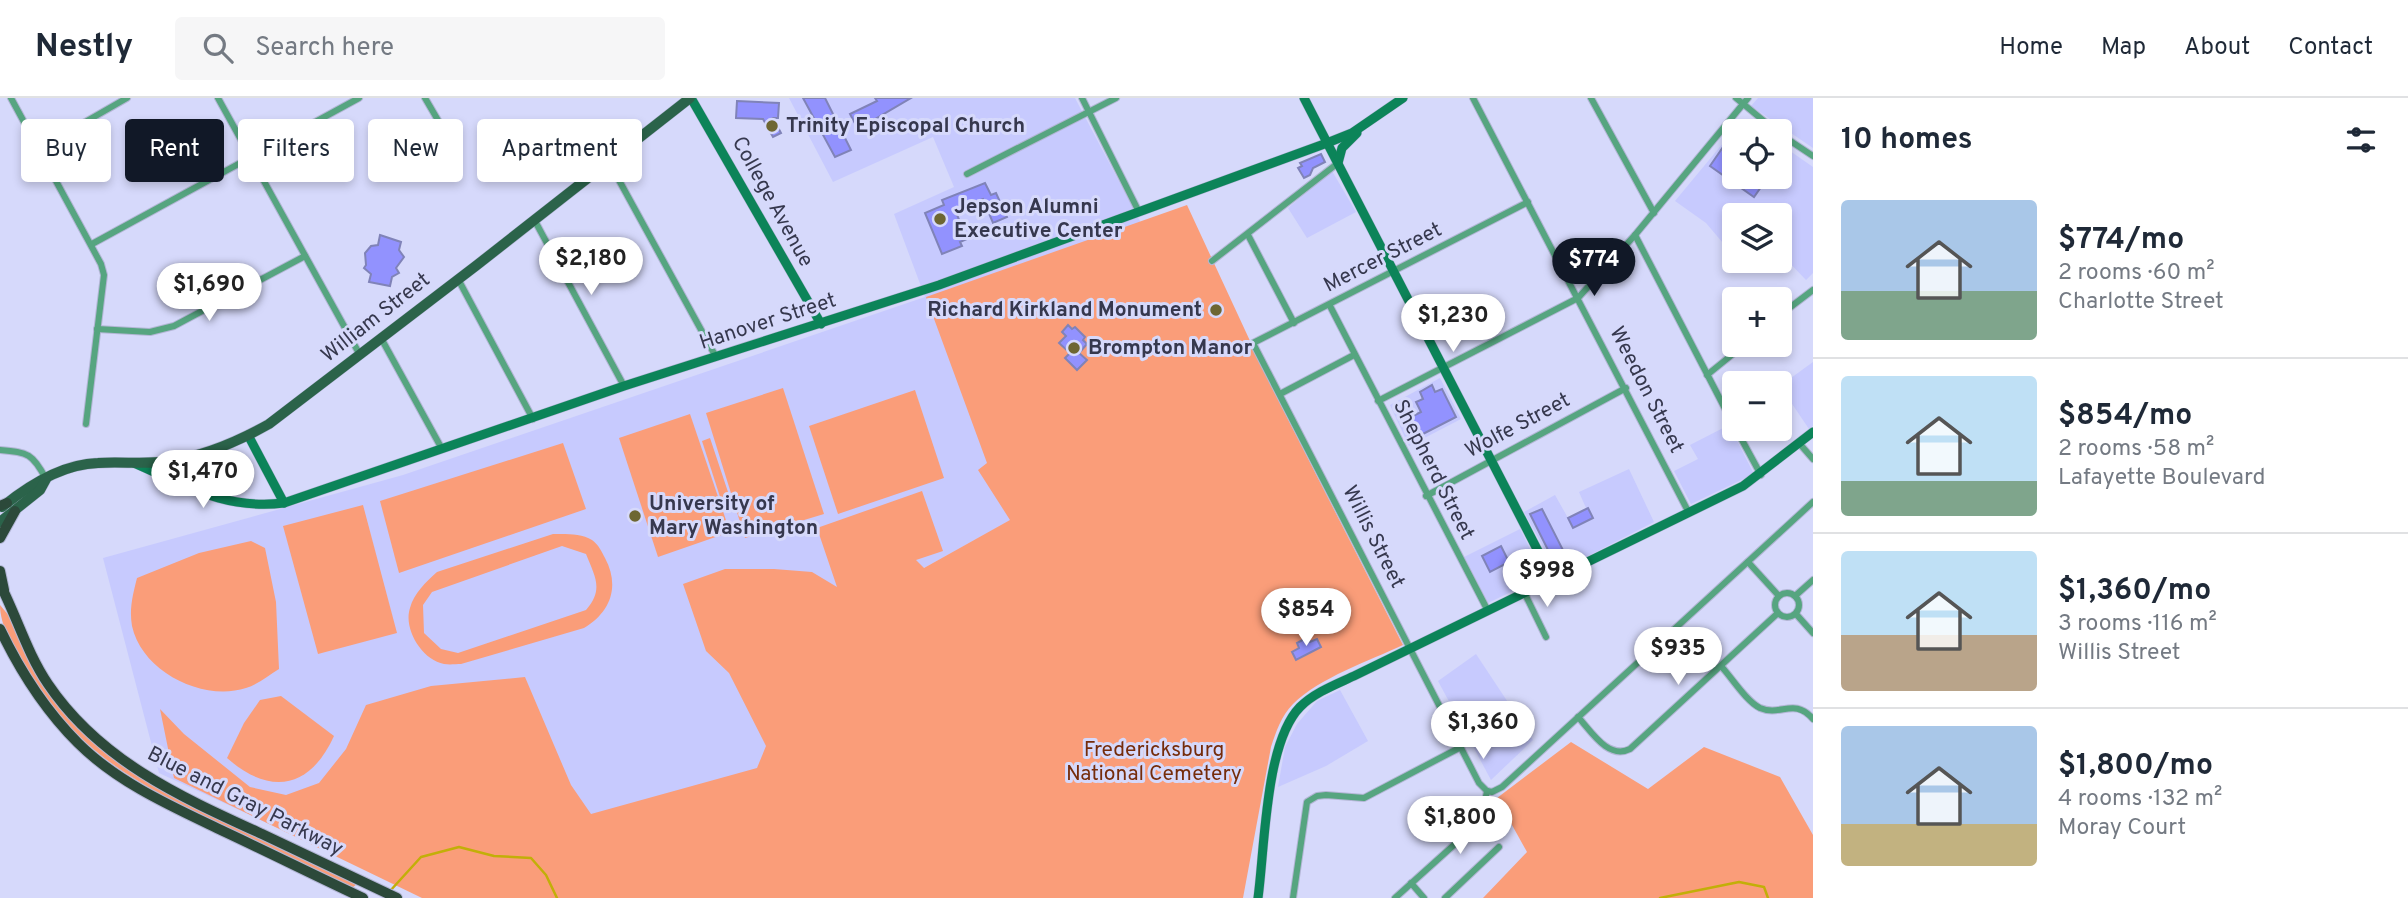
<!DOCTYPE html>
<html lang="en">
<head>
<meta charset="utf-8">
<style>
  :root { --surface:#fff; --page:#f6f6f7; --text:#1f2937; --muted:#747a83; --line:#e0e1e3; --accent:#111827 }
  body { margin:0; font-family:Overpass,sans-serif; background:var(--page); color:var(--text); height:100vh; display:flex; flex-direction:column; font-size:26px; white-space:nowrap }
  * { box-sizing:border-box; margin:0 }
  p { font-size:23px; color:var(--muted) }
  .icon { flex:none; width:38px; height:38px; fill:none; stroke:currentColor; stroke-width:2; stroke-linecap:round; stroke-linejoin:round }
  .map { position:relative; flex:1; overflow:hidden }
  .panel { display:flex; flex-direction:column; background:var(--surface); width:595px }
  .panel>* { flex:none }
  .guide { position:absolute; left:21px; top:21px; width:665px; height:63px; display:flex; gap:14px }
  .fabs { position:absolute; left:1722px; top:21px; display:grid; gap:14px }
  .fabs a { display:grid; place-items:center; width:70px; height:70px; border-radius:7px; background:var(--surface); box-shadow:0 4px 10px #0003; font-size:35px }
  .price { position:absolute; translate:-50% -60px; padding:0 16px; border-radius:24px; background:#fff; color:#222; font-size:23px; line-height:46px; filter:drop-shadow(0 2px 4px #0008) }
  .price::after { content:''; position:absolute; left:50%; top:42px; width:21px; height:16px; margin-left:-10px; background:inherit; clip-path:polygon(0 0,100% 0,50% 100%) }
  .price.current { background:var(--accent); color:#fff }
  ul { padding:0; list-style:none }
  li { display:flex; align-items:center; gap:21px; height:175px; padding:0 28px }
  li+li { border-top:2px solid var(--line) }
  li span { display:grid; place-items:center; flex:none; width:196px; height:140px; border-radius:7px; color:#555 }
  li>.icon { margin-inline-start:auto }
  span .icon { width:84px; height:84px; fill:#fffc; stroke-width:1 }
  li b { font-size:30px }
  h2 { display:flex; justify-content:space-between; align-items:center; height:84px; padding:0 28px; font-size:30px }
  .pill { padding:0 24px; border-radius:7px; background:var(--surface); box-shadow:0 4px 10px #0003; font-size:24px; line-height:63px }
  .pill.current { background:var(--accent); color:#fff }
  header { display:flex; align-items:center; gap:42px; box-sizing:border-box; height:98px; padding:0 35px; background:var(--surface); border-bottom:2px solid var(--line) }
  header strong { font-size:33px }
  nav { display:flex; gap:38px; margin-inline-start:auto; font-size:24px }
  .search { width:490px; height:63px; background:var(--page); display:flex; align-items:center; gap:18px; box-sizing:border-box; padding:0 24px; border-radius:7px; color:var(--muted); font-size:26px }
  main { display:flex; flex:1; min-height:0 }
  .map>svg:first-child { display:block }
</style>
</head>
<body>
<header>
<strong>Nestly</strong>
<div class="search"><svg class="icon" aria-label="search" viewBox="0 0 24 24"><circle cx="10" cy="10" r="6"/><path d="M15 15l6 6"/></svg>Search here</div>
<nav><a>Home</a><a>Map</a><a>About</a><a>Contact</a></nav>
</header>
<main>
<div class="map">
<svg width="1813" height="800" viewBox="0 0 1813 800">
  <rect width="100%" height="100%" fill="#d6d9fb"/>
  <g fill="#c7cafe">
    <polygon points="789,0 1075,0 1141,125 1201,317 915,475 787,672 384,779 159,675 103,460 403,377 925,199 894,116 954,89 933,39 833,84"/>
    <polygon points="1758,0 1813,0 1813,50 1751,8"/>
    <polygon points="1743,21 1761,33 1734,33 1734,79 1780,79 1780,46 1813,69 1813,175 1806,182 1780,155 1780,117 1734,117 1734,147 1728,151 1706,125 1675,103"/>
    <polygon points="1332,73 1356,114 1307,140 1288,110"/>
    <polygon points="1813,264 1813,328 1809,331 1780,288"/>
    <polygon points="1440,280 1461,321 1409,348 1390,307"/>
    <polygon points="1729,327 1754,376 1691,406 1674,373 1698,361 1690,347"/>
    <polygon points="1629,371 1654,424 1557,474 1524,414 1555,397 1568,420 1586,410 1579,394"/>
    <polygon points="1520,431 1544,478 1488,505 1464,459"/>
    <polygon points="1476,556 1533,642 1491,682 1438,583"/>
    <polygon points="1340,592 1368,643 1326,668 1278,689 1285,649 1297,626 1317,603"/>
  </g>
  <g fill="#fa9d79" fill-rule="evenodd">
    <path d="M1187,107L1270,286L1403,547C1369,563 1319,580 1293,606C1281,618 1276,634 1271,649L1243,800H422L174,680L160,611L184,636L250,689L286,697L319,685L346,651L366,607L431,588L525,579L571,687L591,716L757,670L766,648L729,575L706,553L683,486L725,471H774L812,474L837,489L817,430L922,393L943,453L916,462L924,470L1010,422L978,372L987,365L926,199Z"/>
    <polygon points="783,290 824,416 745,440 706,315"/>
    <polygon points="915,292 944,380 838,416 809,328"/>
    <polygon points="690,316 730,434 658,459 619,340"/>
    <polygon points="710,340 731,403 722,405 702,343"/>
    <polygon points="563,345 586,411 399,475 380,403"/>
    <polygon points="363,407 397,535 318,556 283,428"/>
    <path d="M553,436C565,436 581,435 592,442C598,446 602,454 605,460C620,488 611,514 584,530L461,566C456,566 450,567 444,566C422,562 403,531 410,510C414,495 426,484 437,474ZM562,448L586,456C595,479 604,491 586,512L458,555L441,551L424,535L423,507L432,494Z"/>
    <path d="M251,443L265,450L276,504L279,571C268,578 258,586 246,590C203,604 142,574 132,528C129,511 133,496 137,480L199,455Z"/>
    <path d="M0,507L10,519L25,555L74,625L108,657L151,686L357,786L352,790C310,770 268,750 227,730C139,687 73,654 23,565C13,547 0,528 0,507Z"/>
    <path d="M281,598L334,638C310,691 270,698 227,660L244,625L260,602Z"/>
    <polygon points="1571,644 1648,691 1704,649 1780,679 1813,737 1813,800 1483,800 1527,754 1497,700"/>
  </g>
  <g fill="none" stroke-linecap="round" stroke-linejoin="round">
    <g stroke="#c2af08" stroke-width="2.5">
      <polyline points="390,793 421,759 459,749 494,758 531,760 546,777 557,800"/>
      <polyline points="1660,800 1739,784 1764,789 1768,800"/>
    </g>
  </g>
  <g fill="#9292fe" stroke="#8083b8" stroke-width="2">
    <polygon points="803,0 825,0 851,52 835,59"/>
    <polygon points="875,0 911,0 858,31 850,16 877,3"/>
    <polygon points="737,3 779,5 778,20 773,20 781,35 773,39 763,21 736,20"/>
    <polygon points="1734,33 1734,79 1768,79 1754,99 1710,68"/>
    <polygon points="1321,56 1325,64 1313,70 1310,77 1304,80 1298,70 1302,68 1300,65"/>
    <polygon points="985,85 991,97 996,95 1007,119 993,125 983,101 955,112 967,141 960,144 962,148 942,156 925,115 944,107 942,102"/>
    <polygon points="380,137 401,144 399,152 404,159 396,170 399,175 392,179 390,188 369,184 371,176 364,170 366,167 365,155 371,148 378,147"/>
    <polygon points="1068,227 1072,231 1075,229 1085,239 1083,242 1087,246 1079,255 1087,262 1077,272 1065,260 1070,255 1059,245 1066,238 1062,234"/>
    <polygon points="1432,287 1435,294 1442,291 1456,319 1415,340 1407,321 1421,314 1416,304 1423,301 1420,294"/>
    <polygon points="1588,410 1593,420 1573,430 1568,420"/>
    <polygon points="1542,411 1566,458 1554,464 1530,416"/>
    <polygon points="1501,448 1509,464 1490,474 1482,458"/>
    <polygon points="1308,539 1310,544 1317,541 1321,549 1296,562 1292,554 1299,550 1297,545"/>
  </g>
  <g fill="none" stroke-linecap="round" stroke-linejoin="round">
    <defs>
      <g id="street">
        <polyline points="11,0 101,166 104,177 86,326"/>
        <polyline points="218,0 360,257"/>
        <polyline points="425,0 449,41"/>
        <polyline points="1082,0 1139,114"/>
        <polyline points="1473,0 1689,415"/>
        <polyline points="1591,0 1654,115"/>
        <polyline points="1736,0 1776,33"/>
        <polyline points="1780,36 1813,58"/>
        <polyline points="40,50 127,0"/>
        <polyline points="609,64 716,259"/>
        <polyline points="967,76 1116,0"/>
        <polyline points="535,123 624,288"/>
        <polyline points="1248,137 1294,225"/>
        <polyline points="1635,137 1734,328"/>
        <polyline points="92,146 359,0"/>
        <polyline points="1212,163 1338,65"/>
        <polyline points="458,181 533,321"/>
        <polyline points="1330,208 1488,513"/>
        <polyline points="1780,217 1813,192"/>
        <polyline points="97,231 150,234 174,228 305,158"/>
        <polyline points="381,240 442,351"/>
        <polyline points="1707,277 1744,247"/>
        <polyline points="1280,296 1354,257"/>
        <polyline points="1378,303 1578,200 1635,137 1748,0"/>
        <polyline points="1736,331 1761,377"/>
        <polyline points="1799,345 1813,361"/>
        <path d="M0,352C28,354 33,356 46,381"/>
        <polyline points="1426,398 1626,290"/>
        <polyline points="1748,464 1779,498"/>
        <circle cx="1787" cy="507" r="12"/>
        <polyline points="1525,496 1546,539"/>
        <polyline points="1795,498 1813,482"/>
        <polyline points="1796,516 1813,535"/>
        <path d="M1721,568C1732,580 1746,603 1760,610C1781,619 1794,599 1813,621"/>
        <path d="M1578,619C1591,633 1608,662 1630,651L1778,515"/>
        <polyline points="1487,693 1479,685 1253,245 1528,104"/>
        <polyline points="1487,693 1492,694 1502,689 1813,404"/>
        <polyline points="1411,785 1424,800"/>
        <polyline points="1293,800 1307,704 1317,698 1326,697 1364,700 1461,649"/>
        <polyline points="1395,800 1475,728 1482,719 1487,693"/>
        <polyline points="1445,800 1499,749"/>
      </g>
      <g id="secondary">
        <polyline points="691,0 821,226"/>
        <polyline points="1304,0 1553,482"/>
        <polyline points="1338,65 1342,50 1357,35"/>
        <polyline points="248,337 284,405"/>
        <path d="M134,365C187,388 225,412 284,405L624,288L939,187L1327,45L1352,35L1403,0"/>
        <path d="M1258,800C1265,749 1265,645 1300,609C1315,594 1337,586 1356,577L1743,388L1813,334"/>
      </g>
      <g id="primary">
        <path d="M2,409C29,387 63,366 98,365C121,363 146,367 168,363C205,358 237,344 269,326L477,167L690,0"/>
        <polyline points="0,424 40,392 46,381"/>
      </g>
      <g id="highway">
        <polyline points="0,408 7,405"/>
        <polyline points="0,440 15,413"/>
        <polyline points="0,473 4,492"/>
        <path d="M0,486C17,519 27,555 48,586C100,663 181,699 262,736C307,757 352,779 397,800"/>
        <path d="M0,531C20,573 45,612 78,645C118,685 173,709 223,733C270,755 316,778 363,800"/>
      </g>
    </defs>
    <use href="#street" stroke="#b3b6d5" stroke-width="8"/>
    <use href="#secondary" stroke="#b3b6d5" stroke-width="10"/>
    <use href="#primary" stroke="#b3b6d5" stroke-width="11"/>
    <use href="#highway" stroke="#b3b6d5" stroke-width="12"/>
    <use href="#street" stroke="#56a580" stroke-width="6"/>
    <use href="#secondary" stroke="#0c8459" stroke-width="9"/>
    <use href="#primary" stroke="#2b634a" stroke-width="10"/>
    <use href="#highway" stroke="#2c493a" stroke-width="10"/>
  </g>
  <g fill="#6d6632" stroke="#d6d9fb" stroke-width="2.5">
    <circle cx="772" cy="28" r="7"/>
    <circle cx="940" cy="121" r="7"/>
    <circle cx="1216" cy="212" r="7"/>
    <circle cx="1074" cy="250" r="7"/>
    <circle cx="635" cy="418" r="7"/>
  </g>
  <g text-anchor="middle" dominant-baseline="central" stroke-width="6" stroke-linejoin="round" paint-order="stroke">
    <g font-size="21" font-weight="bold" fill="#36384e" stroke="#d6d9fb" text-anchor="start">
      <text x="786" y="28">Trinity Episcopal Church</text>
      <text x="954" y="109">Jepson Alumni<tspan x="954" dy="24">Executive Center</tspan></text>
      <text x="1202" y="212" text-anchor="end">Richard Kirkland Monument</text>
      <text x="1088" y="250">Brompton Manor</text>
      <text x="649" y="406">University of<tspan x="649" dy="24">Mary Washington</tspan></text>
    </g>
    <g font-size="21" fill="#36384e" stroke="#d6d9fb">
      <text transform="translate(772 104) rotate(61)">College Avenue</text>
      <text transform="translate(1383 160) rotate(-27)">Mercer Street</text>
      <text transform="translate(376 220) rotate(-38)">William Street</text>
      <text transform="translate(768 224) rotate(-18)">Hanover Street</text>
      <text transform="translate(1646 292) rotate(63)">Weedon Street</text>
      <text transform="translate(1518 328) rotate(-28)">Wolfe Street</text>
      <text transform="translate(1433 372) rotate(63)">Shepherd Street</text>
      <text transform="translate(1373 439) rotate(63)">Willis Street</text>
      <text transform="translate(245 704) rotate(27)">Blue and Gray Parkway</text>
    </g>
    <g font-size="21" fill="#752c0b" stroke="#d6d9fb">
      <text x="1154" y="652">Fredericksburg<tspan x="1154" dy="24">National Cemetery</tspan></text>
    </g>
  </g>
</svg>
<div class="fabs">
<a><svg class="icon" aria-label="locate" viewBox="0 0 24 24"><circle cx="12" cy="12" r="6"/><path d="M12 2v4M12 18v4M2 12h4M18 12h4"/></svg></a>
<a><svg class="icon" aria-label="layers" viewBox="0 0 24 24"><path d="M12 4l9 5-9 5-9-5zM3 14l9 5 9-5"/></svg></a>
<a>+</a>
<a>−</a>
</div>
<b class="price" style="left:591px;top:199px">$2,180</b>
<b class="price current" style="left:1594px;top:200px">$774</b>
<b class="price" style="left:209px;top:225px">$1,690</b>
<b class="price" style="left:1453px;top:256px">$1,230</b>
<b class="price" style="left:203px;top:412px">$1,470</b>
<b class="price" style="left:1547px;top:511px">$998</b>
<b class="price" style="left:1306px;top:550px">$854</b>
<b class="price" style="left:1678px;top:589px">$935</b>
<b class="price" style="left:1483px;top:663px">$1,360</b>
<b class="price" style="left:1460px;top:758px">$1,800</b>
<div class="guide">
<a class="pill">Buy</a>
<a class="pill current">Rent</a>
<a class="pill">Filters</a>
<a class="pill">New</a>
<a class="pill">Apartment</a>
</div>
</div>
<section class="panel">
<h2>10 homes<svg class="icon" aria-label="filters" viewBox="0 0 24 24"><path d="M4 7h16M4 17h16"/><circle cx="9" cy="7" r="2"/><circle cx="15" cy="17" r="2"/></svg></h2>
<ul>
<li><span style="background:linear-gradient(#a9c7e8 65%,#7fa58c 0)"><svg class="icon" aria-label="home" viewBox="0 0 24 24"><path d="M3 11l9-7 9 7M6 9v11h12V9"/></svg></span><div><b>$774/mo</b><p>2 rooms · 60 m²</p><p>Charlotte Street</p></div></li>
<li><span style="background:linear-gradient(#bfe0f5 75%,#7fa58c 0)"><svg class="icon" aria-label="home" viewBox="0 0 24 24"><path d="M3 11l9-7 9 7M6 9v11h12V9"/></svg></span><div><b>$854/mo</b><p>2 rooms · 58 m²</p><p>Lafayette Boulevard</p></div></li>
<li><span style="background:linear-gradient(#bfe0f5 60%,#b9a48a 0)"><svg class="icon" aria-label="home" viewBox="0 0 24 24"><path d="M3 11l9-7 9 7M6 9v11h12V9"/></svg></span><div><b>$1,360/mo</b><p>3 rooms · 116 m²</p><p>Willis Street</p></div></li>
<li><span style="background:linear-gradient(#a9c7e8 70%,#c2b280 0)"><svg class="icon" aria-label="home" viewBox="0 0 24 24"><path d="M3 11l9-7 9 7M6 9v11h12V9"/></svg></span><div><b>$1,800/mo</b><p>4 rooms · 132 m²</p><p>Moray Court</p></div></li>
</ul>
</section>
</main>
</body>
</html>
